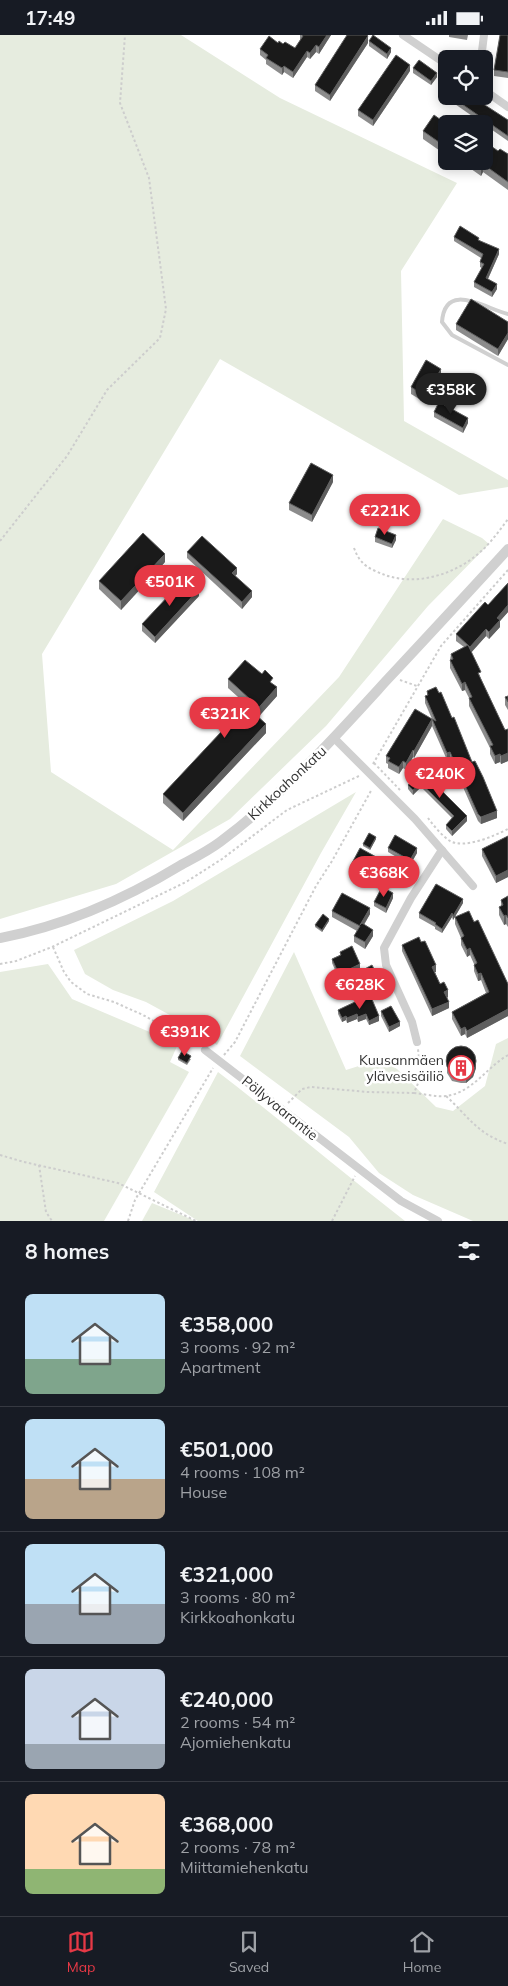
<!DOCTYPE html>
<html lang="en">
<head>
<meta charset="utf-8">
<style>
  :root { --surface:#171b24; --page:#20242c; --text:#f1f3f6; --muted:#9ea1a6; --line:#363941; --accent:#e63946 }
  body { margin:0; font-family:Mulish,sans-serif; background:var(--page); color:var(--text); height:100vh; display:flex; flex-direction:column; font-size:19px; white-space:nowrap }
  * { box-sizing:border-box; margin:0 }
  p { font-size:16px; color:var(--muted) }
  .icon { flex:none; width:28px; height:28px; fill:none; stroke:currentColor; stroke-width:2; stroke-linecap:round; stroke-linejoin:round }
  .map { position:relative; height:1186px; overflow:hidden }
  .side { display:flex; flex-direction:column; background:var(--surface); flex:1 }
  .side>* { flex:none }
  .fabs { position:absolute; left:438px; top:15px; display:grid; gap:10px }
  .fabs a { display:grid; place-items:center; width:55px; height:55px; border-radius:8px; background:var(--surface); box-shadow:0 2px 12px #0003; font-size:25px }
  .price { position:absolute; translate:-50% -42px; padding:0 11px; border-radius:18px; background:var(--accent); color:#fff; font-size:16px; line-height:32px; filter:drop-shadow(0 1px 2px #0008) }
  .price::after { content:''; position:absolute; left:50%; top:30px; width:15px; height:11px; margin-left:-8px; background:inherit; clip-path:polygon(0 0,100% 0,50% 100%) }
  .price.selected { background:#222; color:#fff }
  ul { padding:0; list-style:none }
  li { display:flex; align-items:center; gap:15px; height:125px; padding:0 25px }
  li+li { border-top:1px solid var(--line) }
  li span { display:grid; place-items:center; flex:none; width:140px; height:100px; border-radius:8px; color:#555 }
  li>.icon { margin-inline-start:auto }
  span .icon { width:60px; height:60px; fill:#fffc; stroke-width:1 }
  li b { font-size:21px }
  h2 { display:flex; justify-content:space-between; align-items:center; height:60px; padding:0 25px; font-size:21px }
  .status { display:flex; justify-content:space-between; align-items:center; height:35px; padding:0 25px; background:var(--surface); direction:ltr }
  .status svg { height:14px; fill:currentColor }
  .tab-bar { display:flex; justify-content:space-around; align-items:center; height:70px; border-top:1px solid var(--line); background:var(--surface); font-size:14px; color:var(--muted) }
  .tab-bar a { display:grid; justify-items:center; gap:2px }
  .tab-bar .selected { color:var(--accent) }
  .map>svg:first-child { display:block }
</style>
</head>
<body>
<div class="status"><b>17:49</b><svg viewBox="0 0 49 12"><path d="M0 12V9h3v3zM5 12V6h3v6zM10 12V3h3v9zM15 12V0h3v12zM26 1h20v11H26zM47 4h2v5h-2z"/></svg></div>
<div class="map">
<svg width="508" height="1186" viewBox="0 0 508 1186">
  <rect width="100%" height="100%" fill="#fff"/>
  <g fill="#e6ecdf">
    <polygon points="0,0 181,0 280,63 457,148 401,236 404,386 508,445 508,452 459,460 220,324 42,619 51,737 173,815 339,642 443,484 482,503 489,509 428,571 326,691 230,784 116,849 0,884"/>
    <polygon points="356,757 321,818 217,1010 179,985 146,967 113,955 85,939 74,915 173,866"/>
    <polygon points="294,917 346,1035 381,1024 397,1034 436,1072 453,1076 485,1051 496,1009 508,1003 508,1186 473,1186 413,1160 379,1138 349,1102 240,1021"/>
    <polygon points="48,929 72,964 178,1009 170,1027 189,1037 104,1186 0,1186 0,937"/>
    <path d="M218,1037C282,1086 342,1137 405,1186H198L154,1157Z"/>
    <polygon points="152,1168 191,1184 194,1186 142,1186"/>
  </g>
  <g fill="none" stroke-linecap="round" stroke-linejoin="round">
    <g stroke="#cdcdcd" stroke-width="2" stroke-dasharray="2.5 2.5" stroke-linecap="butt">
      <polyline points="0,506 67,421 107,355 160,303 166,274 149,143 120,68 125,0"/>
      <path d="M354,513C356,518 358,523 362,527C367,533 377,537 385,540C416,551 453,540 478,519C490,509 499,496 508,484"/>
      <polyline points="400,645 417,651"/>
      <polyline points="374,728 400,755"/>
      <polyline points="373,729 441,611 508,535"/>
      <path d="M428,783C434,791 442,801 450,806C465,814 494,801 508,794"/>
      <polyline points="53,912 64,937 71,947 87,959 114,967 143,980 198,1011"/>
      <polyline points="0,929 16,926 52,912 186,847 222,824 287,775 361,740"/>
      <polyline points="224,1020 235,1007 316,851 332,826 372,754"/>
      <path d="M414,1058C424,1059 436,1062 446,1061C472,1058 487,1032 508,1020"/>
      <path d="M446,1061C469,1082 476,1098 508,1109"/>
      <polyline points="288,1068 302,1054 311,1052 368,1057 414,1058 421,1041 418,1014"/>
      <polyline points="0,1120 24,1127 118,1148 196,1186"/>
      <polyline points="39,1130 46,1177 52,1186"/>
      <polyline points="128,1186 135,1165 213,1033"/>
      <polyline points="332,1186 355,1141"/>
    </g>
    <path stroke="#d0d0d0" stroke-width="4" d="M508,279C486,274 445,245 442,287L452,300L508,330"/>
    <g stroke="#d0d0d0" stroke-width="8">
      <polyline points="403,0 446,29"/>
      <polyline points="481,24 484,0"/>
      <polyline points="484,55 508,72"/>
      <polyline points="334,703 415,784 473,851"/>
      <polyline points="417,1007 412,987 386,930 384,913 411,863 442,815"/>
      <polyline points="205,1015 401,1166 438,1186"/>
    </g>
    <path stroke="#d0d0d0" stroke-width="10" d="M0,903C64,891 125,864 181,830C194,823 208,816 220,807C282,761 333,704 385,647C426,603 467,559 508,514"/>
  </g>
  <g fill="#8c8c8c">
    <polygon points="300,0 331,0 319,19 316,17 310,24 307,22 293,43 284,37 282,40 266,29 266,25 260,20 260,14 278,8 295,13 300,5"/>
    <polygon points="449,0 468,0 467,5 449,2"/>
    <polygon points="508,0 508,43 494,41 494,35"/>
    <polygon points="369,6 391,17 387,24 369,11"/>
    <polygon points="368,8 330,66 315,56 315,50"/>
    <polygon points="413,33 437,42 431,50 413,38"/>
    <polygon points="410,36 373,91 358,81 358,75"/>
    <polygon points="452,62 508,85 508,106 452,67"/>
    <polygon points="441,85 446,89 446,120 423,104 423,96"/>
    <polygon points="498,116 508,119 508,155 483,137 481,141 460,126 484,126"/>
    <polygon points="454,202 479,205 499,219 488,244 497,254 492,262 474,252 474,247 482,233 480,232 480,227 481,223 454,206"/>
    <polygon points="508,287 508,304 498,321 456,295 456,289"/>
    <polygon points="441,341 426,368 411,359 411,352"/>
    <polygon points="434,377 468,388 463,398 434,382"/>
    <polygon points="333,447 312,487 289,475 289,468"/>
    <polygon points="375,502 396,505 392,513 375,507"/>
    <polygon points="187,517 237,539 235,541 252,562 242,574 187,523"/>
    <polygon points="165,527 121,575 99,554 99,546"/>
    <polygon points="508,548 508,577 500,586 500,592 489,604 486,601 471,617 481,644 505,695 508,694 508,726 501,729 500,727 495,729 490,719 490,713 469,671 469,663 465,655 462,656 450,633 450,625 451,619 464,612 456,606 456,599 488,570"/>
    <polygon points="199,561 155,608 142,596 142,589"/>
    <polygon points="228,644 273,650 277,661 258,682 266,698 183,786 163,768 163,759 247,670 228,653"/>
    <polygon points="427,656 472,727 497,783 481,789 478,786 450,723 447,725 432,691 432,684 425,668 425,661 427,661"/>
    <polygon points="508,661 508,675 505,670 505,662"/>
    <polygon points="432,691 414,723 413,722 406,735 403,733 399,739 388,733 388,729 386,728 386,721"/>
    <polygon points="422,736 467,786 452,801 446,794 446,790 452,783 421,752 413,760 408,754 408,750"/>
    <polygon points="508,801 508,842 496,848 482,821 482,814"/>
    <polygon points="376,804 370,815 363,811 363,809"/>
    <polygon points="388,813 417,818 410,830 388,817"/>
    <polygon points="351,830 387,835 380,848 368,842 366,845 351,837"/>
    <polygon points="508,861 508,892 506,889 504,890 499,880 499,872 501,871 501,865"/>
    <polygon points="393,863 386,878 374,871 374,867"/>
    <polygon points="463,868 453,885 452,882 442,898 435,894 435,892 419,883 419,878"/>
    <polygon points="332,876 370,879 364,890 373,901 365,914 354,907 354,901 357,896 332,882"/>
    <polygon points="455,882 474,887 508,949 508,981 467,1003 465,999 461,1001 452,984 452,977 486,958 481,945 478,946 474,936 474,929 470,920 467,922 461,910 461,903 455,889"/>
    <polygon points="329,886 322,897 315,892 315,890"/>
    <polygon points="402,910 436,937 435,937 440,949 448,962 447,963 449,973 432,981 402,916"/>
    <polygon points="340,917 360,934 339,944 332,928 332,924 340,920"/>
    <polygon points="361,936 378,947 367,953 361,940"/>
    <polygon points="359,968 379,986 369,990 366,984 358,987 357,984 347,988 346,985 342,987 338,979 338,975"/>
    <polygon points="381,976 400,991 389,997 381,981"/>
    <polygon points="447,1022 476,1033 473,1042 466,1048 461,1048 452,1046 447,1038"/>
    <polygon points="178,1023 191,1024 187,1030 178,1025"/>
  </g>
  <g fill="#5f5f5f">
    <polygon points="327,0 331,0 319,19 319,12"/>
    <polygon points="368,1 368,8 330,66 330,60"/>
    <polygon points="316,10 316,17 310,24 310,18"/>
    <polygon points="391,13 391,17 387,24 387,19"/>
    <polygon points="307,16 307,22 293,43 293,37"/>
    <polygon points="410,30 410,36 373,91 373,85"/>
    <polygon points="284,31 284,37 282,40 282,33"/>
    <polygon points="437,38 437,42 431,50 431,46"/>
    <polygon points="483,129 483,137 481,141 481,133"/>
    <polygon points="499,214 499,219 486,248 486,243"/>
    <polygon points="497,249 497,254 492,262 492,257"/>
    <polygon points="508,298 508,304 498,321 498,314"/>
    <polygon points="441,334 441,341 426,368 426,361"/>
    <polygon points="468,383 468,388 463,398 463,393"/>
    <polygon points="333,440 333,447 312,487 312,480"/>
    <polygon points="396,500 396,505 392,513 392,509"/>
    <polygon points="165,519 165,527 121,575 121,566"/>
    <polygon points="237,533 237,539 232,544 232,538"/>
    <polygon points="199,554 199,561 155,608 155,602"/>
    <polygon points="252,556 252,562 242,574 242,567"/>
    <polygon points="508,570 508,577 500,586 500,592 489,604 489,597 497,583"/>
    <polygon points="486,594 486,601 470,619 470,612"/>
    <polygon points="465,647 465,655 462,656 462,649"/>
    <polygon points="277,652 277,661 254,687 254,678"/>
    <polygon points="432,684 432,691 414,723 414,716"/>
    <polygon points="266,689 266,698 183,786 183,778"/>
    <polygon points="413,715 413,722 406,735 406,728"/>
    <polygon points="450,717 450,723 447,725 447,718"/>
    <polygon points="508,718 508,726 501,729 501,721"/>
    <polygon points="500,719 500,727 495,729 495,721"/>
    <polygon points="403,726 403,733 399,739 399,732"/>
    <polygon points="421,748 421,752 413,760 413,755"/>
    <polygon points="497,776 497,783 481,789 481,782"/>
    <polygon points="467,781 467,786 452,801 452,796"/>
    <polygon points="376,802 376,804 370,815 370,813"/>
    <polygon points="417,813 417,818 410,830 410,825"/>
    <polygon points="387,828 387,835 380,848 380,841"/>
    <polygon points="368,835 368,842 366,845 366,838"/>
    <polygon points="508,835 508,842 496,848 496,841"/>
    <polygon points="393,858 393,863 386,878 386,873"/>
    <polygon points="463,864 463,868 453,885 453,881"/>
    <polygon points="370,873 370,879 360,896 360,890"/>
    <polygon points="452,878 452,882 442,898 442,894"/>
    <polygon points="506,880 506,889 504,890 504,881"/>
    <polygon points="329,884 329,886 322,897 322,895"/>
    <polygon points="373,895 373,901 365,914 365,907"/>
    <polygon points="470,913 470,920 467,922 467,915"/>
    <polygon points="360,929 360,934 339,944 339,939"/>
    <polygon points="436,930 436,937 432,938 432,932"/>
    <polygon points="481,938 481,945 478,946 478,939"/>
    <polygon points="378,942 378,947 367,953 367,948"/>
    <polygon points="448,955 448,962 444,964 444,957"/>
    <polygon points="449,967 449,973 432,981 432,974"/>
    <polygon points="508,974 508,981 467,1003 467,996"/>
    <polygon points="357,979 357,984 347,988 347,983"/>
    <polygon points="366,979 366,984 358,987 358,982"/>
    <polygon points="346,981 346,985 342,987 342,983"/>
    <polygon points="379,981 379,986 369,990 369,986"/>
    <polygon points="400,987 400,991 389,997 389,992"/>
    <polygon points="465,992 465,999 461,1001 461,994"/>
    <polygon points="476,1026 476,1033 473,1042 466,1048 466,1041"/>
  </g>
  <g fill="#1a1a1a" stroke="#5f5f5f">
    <polygon points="302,0 327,0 319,12 316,10 310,18 307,16 293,37 284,31 282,33 266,23 268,20 260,14 269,1 278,8 279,6 283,9 285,7 295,13 303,1"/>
    <polygon points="347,0 367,0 368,1 330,60 315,50"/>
    <polygon points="373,0 391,13 387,19 369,6"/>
    <polygon points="500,0 508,0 508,37 494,35"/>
    <polygon points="396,20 410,30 373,85 358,75"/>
    <polygon points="419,25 437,38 431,46 413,33"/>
    <polygon points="452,61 471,61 508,85 508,101 452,62"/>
    <polygon points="434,80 441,85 443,81 453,89 446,89 446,112 423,96"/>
    <polygon points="484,106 498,116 500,114 508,119 508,147 483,129 481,133 472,126 484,126"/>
    <polygon points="460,191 479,203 478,205 499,214 486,243 497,249 492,257 474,247 484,229 480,227 483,219 454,202"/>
    <polygon points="471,264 508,287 508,298 498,314 456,289"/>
    <polygon points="426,325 441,334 426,361 411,352"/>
    <polygon points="439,367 468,383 463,393 434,377"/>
    <polygon points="311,428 333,440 312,480 289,468"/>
    <polygon points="378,493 396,500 392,509 375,502"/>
    <polygon points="143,498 165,519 121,566 99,546"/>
    <polygon points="202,501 237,533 232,538 252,556 242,567 187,517"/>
    <polygon points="186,542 199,554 155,602 142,589"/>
    <polygon points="508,548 508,570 497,583 500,585 489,597 486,594 470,612 456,599 485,567 488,570"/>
    <polygon points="468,610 481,637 478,638 505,695 508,694 508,718 501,721 500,719 495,721 490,711 493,710 469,663 472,662 465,647 462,649 450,625 453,624 451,619"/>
    <polygon points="245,625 262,639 265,635 273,643 270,647 277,652 254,678 266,689 183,778 163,759 251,665 228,644"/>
    <polygon points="436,652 439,658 441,657 452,683 454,682 472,727 475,726 483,742 497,776 481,782 478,779 450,717 447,718 432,684 436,686 425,661 428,660 427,656"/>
    <polygon points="508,661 508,667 505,662"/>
    <polygon points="415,674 432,684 414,716 413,715 406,728 403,726 399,732 388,726 390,723 386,721"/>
    <polygon points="422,736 467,781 452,796 446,790 454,781 421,748 413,755 408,750"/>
    <polygon points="369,798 376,802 370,813 363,809"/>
    <polygon points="395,800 417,813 410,825 388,813"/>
    <polygon points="508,801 508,835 496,841 482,814"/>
    <polygon points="360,813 387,828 380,841 368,835 366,838 351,830"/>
    <polygon points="436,849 463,864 453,881 452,878 442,894 435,889 436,888 419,878"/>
    <polygon points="382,852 393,858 386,873 374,867"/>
    <polygon points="342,858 370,873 360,890 362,888 373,895 365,907 354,901 360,891 332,876"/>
    <polygon points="508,861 508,883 506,880 504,881 499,872 503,870 501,865"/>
    <polygon points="469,876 474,887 478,885 508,949 508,974 467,996 465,992 461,994 452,977 489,957 481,938 478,939 474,930 477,928 470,913 467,915 461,903 464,901 455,882"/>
    <polygon points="323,879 329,884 322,895 315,890"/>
    <polygon points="419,902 421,907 425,906 436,930 432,932 440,949 444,947 448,955 444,957 449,967 432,974 402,910"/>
    <polygon points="352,911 360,929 339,939 332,924 341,920 340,917"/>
    <polygon points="372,930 378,942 367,948 361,936"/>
    <polygon points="371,962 379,981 369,986 366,979 358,982 357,979 347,983 346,981 342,983 338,975 357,966 359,968"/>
    <polygon points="391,971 400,987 389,992 381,976"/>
    <circle cx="461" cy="1026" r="15"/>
    <polygon points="182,1016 191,1021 187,1028 178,1023"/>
  </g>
  <defs>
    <symbol id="building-ring" viewBox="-11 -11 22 22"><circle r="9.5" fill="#fff" stroke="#e63946" stroke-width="1.5"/><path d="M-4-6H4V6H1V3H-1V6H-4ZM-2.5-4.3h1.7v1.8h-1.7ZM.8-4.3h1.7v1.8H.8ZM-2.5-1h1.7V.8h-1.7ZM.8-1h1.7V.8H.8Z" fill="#e63946"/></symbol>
  </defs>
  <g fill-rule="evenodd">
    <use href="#building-ring" x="447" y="1019" width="28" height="28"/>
  </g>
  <g text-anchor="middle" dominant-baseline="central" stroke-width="5" stroke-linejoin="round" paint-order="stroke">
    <g font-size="14" fill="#333" stroke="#fff">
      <text transform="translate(287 748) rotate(-43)">Kirkkoahonkatu</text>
      <text transform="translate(280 1073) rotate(39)">Pöllyvaarantie</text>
    </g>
    <g font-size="14" fill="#333" stroke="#fff" text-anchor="end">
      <text x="444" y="1025">Kuusanmäen<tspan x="444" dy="16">ylävesisäiliö</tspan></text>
    </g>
  </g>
</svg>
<div class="fabs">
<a><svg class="icon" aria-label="locate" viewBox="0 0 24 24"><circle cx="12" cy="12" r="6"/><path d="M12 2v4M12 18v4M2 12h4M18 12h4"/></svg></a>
<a><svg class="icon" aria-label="layers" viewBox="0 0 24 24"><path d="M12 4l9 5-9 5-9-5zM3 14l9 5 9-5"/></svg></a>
</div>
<b class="price selected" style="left:451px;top:380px">€358K</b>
<b class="price" style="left:385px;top:501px">€221K</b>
<b class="price" style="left:170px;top:572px">€501K</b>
<b class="price" style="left:225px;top:704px">€321K</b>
<b class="price" style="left:440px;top:764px">€240K</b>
<b class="price" style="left:384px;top:863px">€368K</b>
<b class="price" style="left:360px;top:975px">€628K</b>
<b class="price" style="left:185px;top:1022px">€391K</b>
</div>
<section class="side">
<h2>8 homes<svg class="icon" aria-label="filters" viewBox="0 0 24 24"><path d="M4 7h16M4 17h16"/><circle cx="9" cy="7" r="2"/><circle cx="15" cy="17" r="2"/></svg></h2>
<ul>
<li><span style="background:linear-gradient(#bfe0f5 65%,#7fa58c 0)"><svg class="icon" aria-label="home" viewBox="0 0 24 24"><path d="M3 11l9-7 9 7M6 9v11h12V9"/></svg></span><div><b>€358,000</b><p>3 rooms · 92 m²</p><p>Apartment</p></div></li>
<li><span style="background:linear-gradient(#bfe0f5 60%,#b9a48a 0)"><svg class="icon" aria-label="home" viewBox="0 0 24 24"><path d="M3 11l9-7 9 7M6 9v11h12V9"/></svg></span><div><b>€501,000</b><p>4 rooms · 108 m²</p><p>House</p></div></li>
<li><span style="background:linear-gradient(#bfe0f5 60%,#9aa5b1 0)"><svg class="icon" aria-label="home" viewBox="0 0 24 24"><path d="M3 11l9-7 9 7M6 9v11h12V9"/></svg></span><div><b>€321,000</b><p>3 rooms · 80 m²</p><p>Kirkkoahonkatu</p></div></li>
<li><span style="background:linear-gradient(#c9d6e8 75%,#9aa5b1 0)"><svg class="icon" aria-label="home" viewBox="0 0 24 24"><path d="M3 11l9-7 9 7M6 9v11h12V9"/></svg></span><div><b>€240,000</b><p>2 rooms · 54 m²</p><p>Ajomiehenkatu</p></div></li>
<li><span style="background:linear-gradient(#ffd9b3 75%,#8fb573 0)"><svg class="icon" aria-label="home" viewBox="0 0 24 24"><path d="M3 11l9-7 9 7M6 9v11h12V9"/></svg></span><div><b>€368,000</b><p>2 rooms · 78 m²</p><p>Miittamiehenkatu</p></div></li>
</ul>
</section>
<nav class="tab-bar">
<a class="selected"><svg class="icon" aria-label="map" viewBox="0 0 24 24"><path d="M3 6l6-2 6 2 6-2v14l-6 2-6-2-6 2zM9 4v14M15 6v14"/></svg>Map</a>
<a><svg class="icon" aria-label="saved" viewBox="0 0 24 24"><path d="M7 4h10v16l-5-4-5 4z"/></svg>Saved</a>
<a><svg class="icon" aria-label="home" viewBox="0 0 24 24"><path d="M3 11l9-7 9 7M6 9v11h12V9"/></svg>Home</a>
</nav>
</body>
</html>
